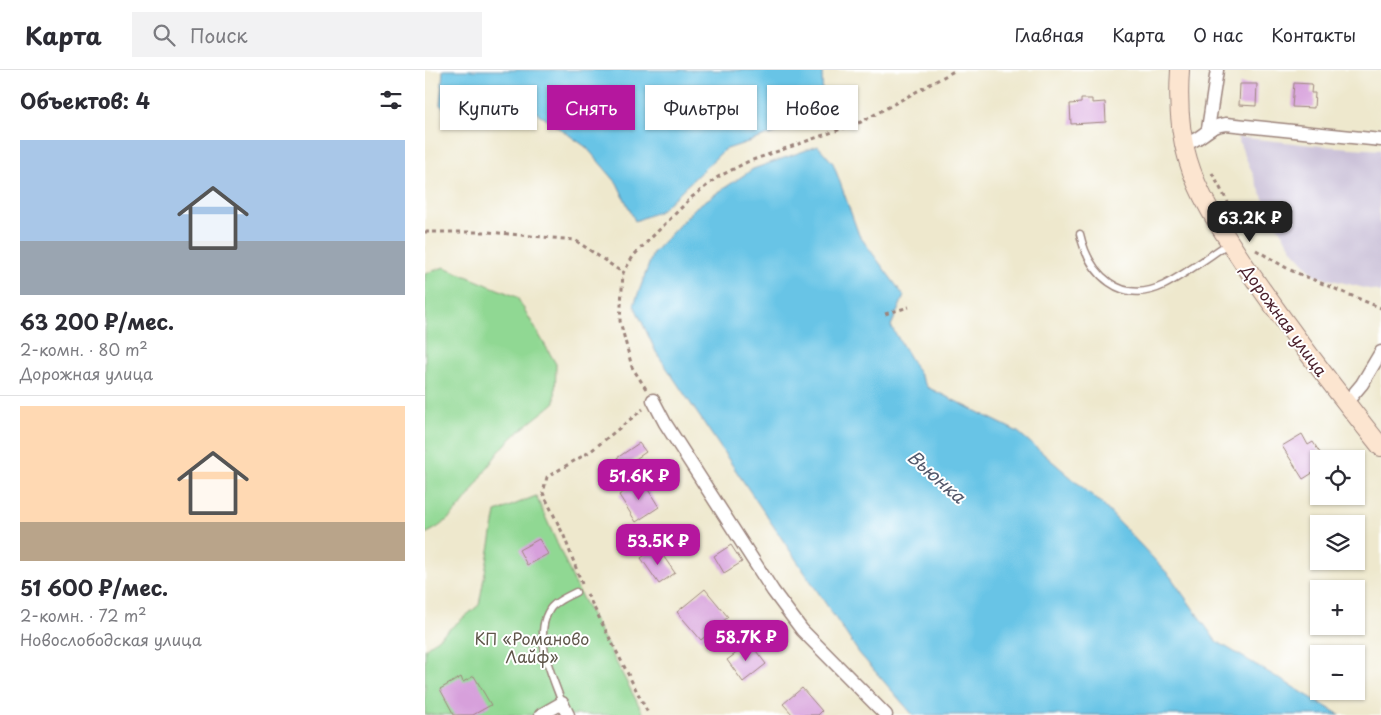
<!DOCTYPE html>
<html lang="ru">
<head>
<meta charset="utf-8">
<style>
  :root { --surface:#fff; --page:#f2f2f3; --text:#2b2b33; --muted:#7c7c81; --line:#e1e1e2; --accent:#b5179e }
  body { margin:0; font-family:"Playpen Sans",sans-serif; background:var(--page); color:var(--text); height:100vh; display:flex; flex-direction:column; font-size:19px; white-space:nowrap }
  * { box-sizing:border-box; margin:0 }
  p { font-size:16px; color:var(--muted) }
  .icon { flex:none; width:28px; height:28px; fill:none; stroke:currentColor; stroke-width:2; stroke-linecap:round; stroke-linejoin:round }
  .map { position:relative; flex:1; overflow:hidden }
  .details { display:flex; flex-direction:column; background:var(--surface); width:425px }
  .details>* { flex:none }
  .top-card { position:absolute; left:15px; top:15px; width:475px; height:45px; display:flex; gap:10px }
  .tools { position:absolute; left:885px; top:380px; display:grid; gap:10px }
  .tools a { display:grid; place-items:center; width:55px; height:55px; border-radius:0px; background:var(--surface); box-shadow:0 1px 4px #0004; font-size:25px }
  .price { position:absolute; translate:-50% -42px; padding:0 11px; border-radius:10px; background:var(--accent); color:#fff; font-size:16px; line-height:32px; filter:drop-shadow(0 1px 2px #0008) }
  .price::after { content:''; position:absolute; left:50%; top:30px; width:15px; height:11px; margin-left:-8px; background:inherit; clip-path:polygon(0 0,100% 0,50% 100%) }
  .price.current { background:#222; color:#fff }
  ul { padding:0; list-style:none }
  li { display:grid; align-content:center; gap:10px; height:265px; padding:0 20px }
  li+li { border-top:1px solid var(--line) }
  li span { display:grid; place-items:center; height:155px; border-radius:0px; color:#555 }
  li>.icon { margin-inline-start:auto }
  span .icon { width:90px; height:90px; fill:#fffc; stroke-width:1 }
  li b { font-size:21px }
  h2 { display:flex; justify-content:space-between; align-items:center; height:60px; padding:0 20px; font-size:21px }
  .pill { padding:0 18px; border-radius:0px; background:var(--surface); box-shadow:0 1px 4px #0004; font-size:18px; line-height:45px }
  .pill.current { background:var(--accent); color:#fff }
  header { display:flex; align-items:center; gap:30px; box-sizing:border-box; height:70px; padding:0 25px; background:var(--surface); border-bottom:1px solid var(--line) }
  header strong { font-size:24px }
  nav { display:flex; gap:28px; margin-inline-start:auto; font-size:18px }
  .search { width:350px; height:45px; background:var(--page); display:flex; align-items:center; gap:12px; box-sizing:border-box; padding:0 18px; border-radius:0px; color:var(--muted); font-size:19px }
  main { display:flex; flex:1; min-height:0 }
  .map>svg:first-child { display:block }
</style>
</head>
<body>
<header>
<strong>Карта</strong>
<div class="search"><svg class="icon" aria-label="search" viewBox="0 0 24 24"><circle cx="10" cy="10" r="6"/><path d="M15 15l6 6"/></svg>Поиск</div>
<nav><a>Главная</a><a>Карта</a><a>О нас</a><a>Контакты</a></nav>
</header>
<main>
<section class="details">
<h2>Объектов: 4<svg class="icon" aria-label="filters" viewBox="0 0 24 24"><path d="M4 7h16M4 17h16"/><circle cx="9" cy="7" r="2"/><circle cx="15" cy="17" r="2"/></svg></h2>
<ul>
<li><span style="background:linear-gradient(#a9c7e8 65%,#9aa5b1 0)"><svg class="icon" aria-label="home" viewBox="0 0 24 24"><path d="M3 11l9-7 9 7M6 9v11h12V9"/></svg></span><div><b>63 200 ₽/мес.</b><p>2-комн. · 80 m²</p><p>Дорожная улица</p></div></li>
<li><span style="background:linear-gradient(#ffd9b3 75%,#b9a48a 0)"><svg class="icon" aria-label="home" viewBox="0 0 24 24"><path d="M3 11l9-7 9 7M6 9v11h12V9"/></svg></span><div><b>51 600 ₽/мес.</b><p>2-комн. · 72 m²</p><p>Новослободская улица</p></div></li>
</ul>
</section>
<div class="map">
<svg width="956" height="645" viewBox="0 0 956 645">
  <rect width="100%" height="100%" fill="#fff"/>
  <filter id="ink" filterUnits="userSpaceOnUse"><feTurbulence type="fractalNoise" baseFrequency=".02" numOctaves="2"/><feDisplacementMap in="SourceGraphic" scale="10" xChannelSelector="R" yChannelSelector="G"/><feConvolveMatrix kernelMatrix="1 2 1 2 8 2 1 2 1" color-interpolation-filters="sRGB"/></filter>
  <filter id="wash" filterUnits="userSpaceOnUse"><feTurbulence type="fractalNoise" baseFrequency=".0096" numOctaves="4" result="noise"/><feDisplacementMap in="SourceGraphic" scale="20" xChannelSelector="R" yChannelSelector="G"/><feGaussianBlur stdDeviation="1.12" result="paint"/><feColorMatrix in="noise" values="0 0 0 0 0 0 0 0 0 0 0 0 0 0 0 0 0 1.4 0 .05"/><feComposite in="paint" operator="in"/></filter>
  <g filter="url(#wash)">
    <rect width="100%" height="100%" fill="#eee8cd"/>
    <polygon fill="#c9bfd7" points="812,67 896,76 956,80 954,153 956,154 956,222 891,206 869,182 846,147"/>
    <g fill="#90d893" stroke="#6d7c5f">
      <path d="M19,197L92,227L131,294L130,332C113,347 93,360 78,377C52,407 39,447 0,464V204Z"/>
      <polygon points="111,426 153,520 219,645 0,645 0,579 54,535 71,442"/>
    </g>
    <g fill="#68c4e6" stroke="#597288">
      <polygon points="18,0 397,0 398,47 299,80 235,141 210,151 192,113 161,77 108,40 25,43 15,35"/>
      <polygon points="393,76 408,93 434,165 479,226 466,256 502,317 593,362 677,434 745,506 791,571 915,645 488,645 434,583 231,282 209,235 228,183 271,137 328,99"/>
    </g>
    <g id="blocks">
      <g fill="#d7a0db">
        <polygon points="869,13 887,14 886,23 890,23 889,38 867,37"/>
        <polygon points="815,14 832,14 831,36 814,35"/>
        <polygon points="656,29 667,29 667,33 680,32 681,52 646,54 645,34 656,33"/>
        <polygon points="877,364 883,375 888,372 899,389 894,389 894,399 878,409 857,376"/>
        <polygon points="214,373 221,382 199,397 192,388"/>
        <polygon points="217,410 234,437 211,452 194,425"/>
        <polygon points="114,469 123,484 102,495 94,480"/>
        <polygon points="306,475 317,492 299,503 289,486"/>
        <polygon points="232,477 250,503 234,514 216,488"/>
        <polygon points="280,519 303,547 276,570 252,542"/>
        <polygon points="325,573 341,594 318,612 302,590"/>
        <polygon points="49,606 66,635 48,645 29,645 15,619 36,607 38,612"/>
        <polygon points="377,618 397,641 393,645 368,645 358,634"/>
      </g>
    </g>
  </g>
  <g filter="url(#ink)">
    <use href="#blocks" fill-opacity="0" stroke="#9c847c" stroke-width="1"/>
    <g fill="none" stroke-linecap="round" stroke-linejoin="round">
      <defs>
        <g id="lane">
          <path d="M655,164C664,204 696,236 739,215C762,203 783,187 804,173"/>
          <path d="M137,633C128,607 107,566 125,539C129,532 143,526 151,522"/>
        </g>
        <g id="street">
          <polyline points="783,59 792,0"/>
          <path d="M759,74C778,70 781,56 801,54L956,70"/>
          <polyline points="228,330 240,353 348,521 377,560 461,645"/>
          <polyline points="921,333 937,314 956,282"/>
          <polyline points="116,645 137,633 143,645"/>
        </g>
        <path id="secondary" d="M755,0C753,30 754,61 763,90C774,128 798,162 819,194C862,257 908,317 956,377"/>
      </defs>
      <use href="#lane" stroke="#9c847c" stroke-width="9"/>
      <use href="#street" stroke="#9c847c" stroke-width="15"/>
      <use href="#secondary" stroke="#9c847c" stroke-width="20"/>
      <g stroke="#9c847c" stroke-width="3" stroke-dasharray="4 4" stroke-linecap="butt">
        <polyline points="787,103 814,153"/>
        <polyline points="0,162 63,162 150,170 198,203"/>
        <polyline points="831,180 865,200 956,238"/>
        <polyline points="460,244 484,237"/>
        <polyline points="221,319 207,297 195,251 198,203 209,185 267,127 293,107 322,92 436,52 531,0"/>
        <polyline points="157,514 139,466 118,423 122,407 166,381 218,339"/>
        <polyline points="162,524 224,645"/>
      </g>
      <use href="#lane" stroke="#fff" stroke-width="6"/>
      <use href="#street" stroke="#fff" stroke-width="12"/>
      <use href="#secondary" stroke="#fce5d0" stroke-width="18"/>
    </g>
  </g>
  <g text-anchor="middle" dominant-baseline="central" stroke-width="4" stroke-linejoin="round" paint-order="stroke">
    <g font-size="16" fill="#4a1f2b" stroke="#fff">
      <text transform="translate(860 250) rotate(54)">Дорожная улица</text>
    </g>
    <g font-size="16" fill="#5f564a" stroke="#fff">
      <text x="107" y="568">КП «Романово<tspan x="107" dy="18">Лайф»</tspan></text>
    </g>
    <g font-size="18" font-style="italic" fill="#54596c" stroke="#fff">
      <text transform="translate(512 406) rotate(41)">Вьюнка</text>
    </g>
  </g>
</svg>
<div class="tools">
<a><svg class="icon" aria-label="locate" viewBox="0 0 24 24"><circle cx="12" cy="12" r="6"/><path d="M12 2v4M12 18v4M2 12h4M18 12h4"/></svg></a>
<a><svg class="icon" aria-label="layers" viewBox="0 0 24 24"><path d="M12 4l9 5-9 5-9-5zM3 14l9 5 9-5"/></svg></a>
<a>+</a>
<a>−</a>
</div>
<b class="price current" style="left:825px;top:173px">63.2K ₽</b>
<b class="price" style="left:214px;top:431px">51.6K ₽</b>
<b class="price" style="left:233px;top:496px">53.5K ₽</b>
<b class="price" style="left:321px;top:592px">58.7K ₽</b>
<div class="top-card">
<a class="pill">Купить</a>
<a class="pill current">Снять</a>
<a class="pill">Фильтры</a>
<a class="pill">Новое</a>
</div>
</div>
</main>
</body>
</html>
